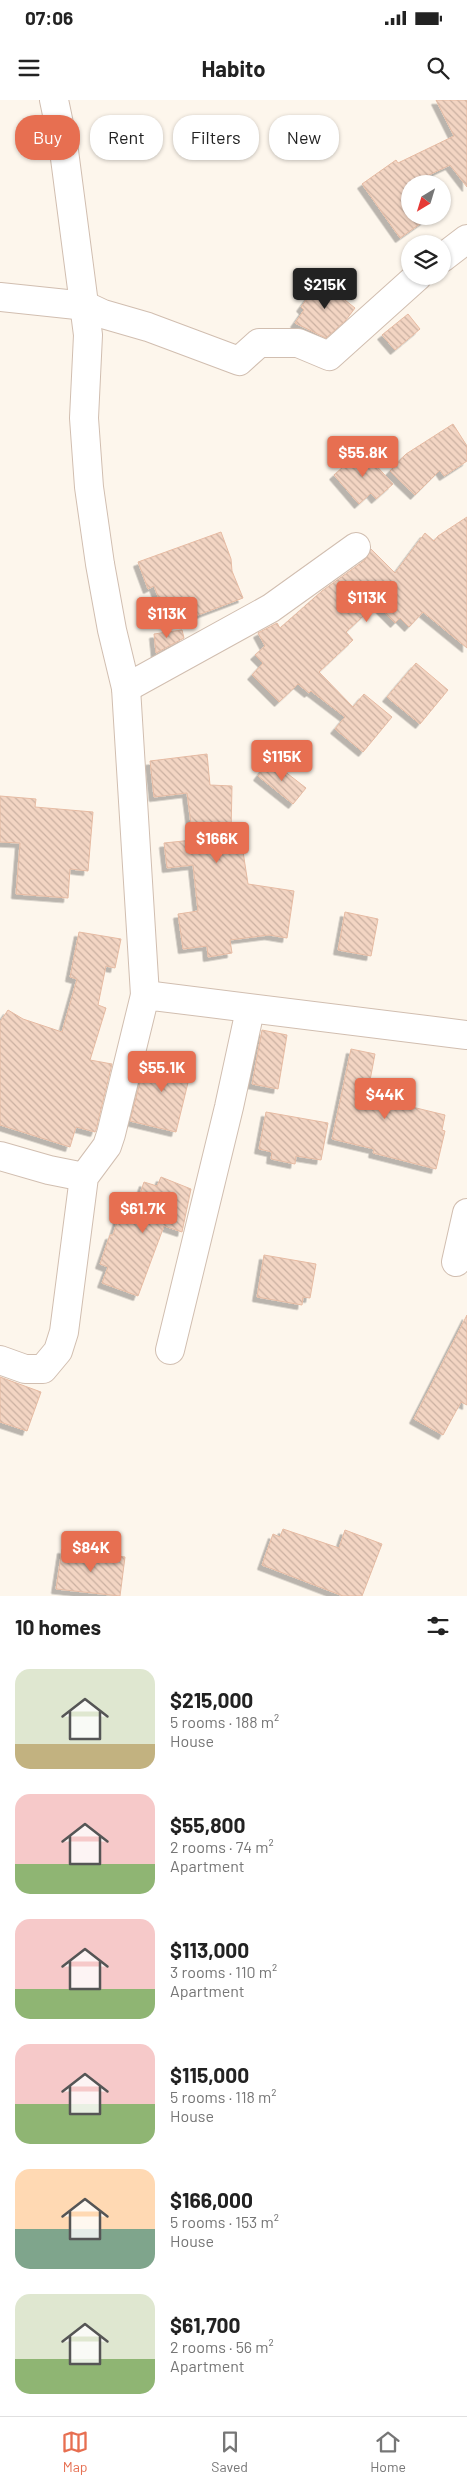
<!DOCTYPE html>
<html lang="en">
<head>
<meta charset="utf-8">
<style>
  :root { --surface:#fff; --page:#f2f2f2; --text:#222; --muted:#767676; --line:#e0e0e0; --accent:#e76f51 }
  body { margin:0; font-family:Barlow,sans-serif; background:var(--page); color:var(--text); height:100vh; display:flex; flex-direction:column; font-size:19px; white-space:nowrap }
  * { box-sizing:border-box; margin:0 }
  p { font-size:16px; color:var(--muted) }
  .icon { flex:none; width:28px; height:28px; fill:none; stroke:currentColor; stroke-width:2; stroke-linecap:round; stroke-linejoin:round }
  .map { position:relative; height:1496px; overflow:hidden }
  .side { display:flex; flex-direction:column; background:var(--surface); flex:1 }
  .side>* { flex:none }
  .top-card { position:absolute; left:15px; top:15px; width:438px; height:45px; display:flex; gap:10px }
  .needle { width:32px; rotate:218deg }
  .tools { position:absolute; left:401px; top:75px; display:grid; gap:10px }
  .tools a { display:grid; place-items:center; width:50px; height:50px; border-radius:50%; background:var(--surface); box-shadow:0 1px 4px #0004; font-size:25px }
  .price { position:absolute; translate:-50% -42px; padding:0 11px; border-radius:5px; background:var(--accent); color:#fff; font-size:16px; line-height:32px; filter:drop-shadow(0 1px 2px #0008) }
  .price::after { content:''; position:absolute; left:50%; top:30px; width:15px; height:11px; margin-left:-8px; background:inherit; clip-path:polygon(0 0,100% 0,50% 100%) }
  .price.active { background:#222; color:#fff }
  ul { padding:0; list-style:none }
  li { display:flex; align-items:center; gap:15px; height:125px; padding:0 15px }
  li span { display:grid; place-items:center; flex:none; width:140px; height:100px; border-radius:15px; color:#555 }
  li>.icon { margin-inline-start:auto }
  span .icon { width:60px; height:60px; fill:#fffc; stroke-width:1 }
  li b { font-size:21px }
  h2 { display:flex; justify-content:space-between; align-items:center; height:60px; padding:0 15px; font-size:21px }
  .pill { padding:0 18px; border-radius:20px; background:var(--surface); box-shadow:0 1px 4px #0004; font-size:18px; line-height:45px }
  .pill.active { background:var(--accent); color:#fff }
  .status { display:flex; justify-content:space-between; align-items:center; height:35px; padding:0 25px; background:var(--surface); direction:ltr }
  .status svg { height:14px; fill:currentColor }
  header { display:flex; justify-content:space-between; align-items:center; height:65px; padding:0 15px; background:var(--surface); font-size:22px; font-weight:700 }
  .dock { display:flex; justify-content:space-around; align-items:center; height:70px; border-top:1px solid var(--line); background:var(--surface); font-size:14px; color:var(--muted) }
  .dock a { display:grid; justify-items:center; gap:2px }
  .dock .active { color:var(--accent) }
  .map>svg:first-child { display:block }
</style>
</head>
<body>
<div class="status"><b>07:06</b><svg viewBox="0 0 49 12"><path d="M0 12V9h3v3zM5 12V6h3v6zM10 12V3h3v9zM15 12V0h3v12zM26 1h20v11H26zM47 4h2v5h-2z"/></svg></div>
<header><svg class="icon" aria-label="menu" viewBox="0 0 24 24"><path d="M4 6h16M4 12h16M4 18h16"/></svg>Habito<svg class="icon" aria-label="search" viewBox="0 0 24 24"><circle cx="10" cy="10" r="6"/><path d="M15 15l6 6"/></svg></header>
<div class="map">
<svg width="467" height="1496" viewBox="0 0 467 1496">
  <defs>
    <pattern id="building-back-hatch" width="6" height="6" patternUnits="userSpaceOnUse" patternTransform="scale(1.25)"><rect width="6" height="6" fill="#f3d5c3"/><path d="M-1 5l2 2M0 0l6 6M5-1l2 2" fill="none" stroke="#cab0a1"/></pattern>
    <filter id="shadow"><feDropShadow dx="-4.5" dy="4.5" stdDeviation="0" flood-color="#0004"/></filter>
  </defs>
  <rect width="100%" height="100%" fill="#fdf6ec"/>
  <g fill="url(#building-back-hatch)" stroke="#e6bba3" filter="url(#shadow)">
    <polygon points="436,0 467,0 467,87 450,65 410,84 410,116 431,116 400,138 362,84 396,60 398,63 454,36"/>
    <polygon points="322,178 347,197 345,200 355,208 346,220 326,238 295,223 304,210 301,207"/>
    <polygon points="408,214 420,229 395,250 382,235"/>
    <polygon points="453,324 467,346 467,361 444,376 440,370 415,395 390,371 406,354"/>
    <polygon points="362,350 393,384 376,399 371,393 359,404 334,375"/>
    <polygon points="467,417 467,548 423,512 409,527 400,518 395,523 376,504 346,532 353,540 319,572 353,607 364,594 392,617 363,652 335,629 345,617 311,591 309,593 298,584 279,602 252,575 263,563 255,555 265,546 258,533 277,523 280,528 322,491 365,460 371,449 395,473 425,433 434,441 438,436"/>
    <polygon points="221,432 231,459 232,471 243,498 169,526 154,486 148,489 138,462"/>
    <polygon points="182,530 184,538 156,553 154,534"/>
    <polygon points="416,563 448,590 420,624 387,597"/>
    <polygon points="207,654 210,685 232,686 231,734 240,732 248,784 294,791 287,838 269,835 230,840 232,853 208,857 207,846 183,849 178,814 198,811 193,765 167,768 164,743 193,740 187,693 154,697 150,661"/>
    <polygon points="270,660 306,688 293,704 258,676"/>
    <polygon points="0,696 36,699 35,707 93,712 88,771 70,769 68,798 16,794 20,743 0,742"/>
    <polygon points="345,812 378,819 371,856 338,850"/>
    <polygon points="79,832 121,839 115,868 106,866 98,905 106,908 90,960 112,964 96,1030 95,1032 76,1027 70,1047 0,1025 0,922 8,910 23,919 62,932 77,879 70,877"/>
    <polygon points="262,930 287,935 278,989 252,984"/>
    <polygon points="351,949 375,954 367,996 445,1015 442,1030 445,1031 436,1069 373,1053 374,1049 332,1039"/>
    <polygon points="154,953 193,962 176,1032 130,1021 143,971 150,972"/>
    <polygon points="266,1012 328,1023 321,1060 296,1056 295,1064 271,1059 272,1052 259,1049"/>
    <polygon points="161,1077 191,1089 182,1132 164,1126 138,1196 102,1183 108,1167 100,1164 110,1135 113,1135 119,1116 131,1120 144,1082 157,1086"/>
    <polygon points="264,1155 316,1164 310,1198 303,1197 302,1205 257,1197"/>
    <polygon points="467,1215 467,1305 461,1302 443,1335 414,1319"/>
    <polygon points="0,1277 41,1292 27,1331 0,1322"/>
    <polygon points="283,1429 339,1448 345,1430 382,1444 362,1496 343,1496 262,1465 273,1434 280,1437"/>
    <polygon points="62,1449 125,1457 120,1496 56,1489"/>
  </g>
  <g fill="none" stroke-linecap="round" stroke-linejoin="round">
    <defs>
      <g id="minor">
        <polyline points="54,0 63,43 88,235 84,318 89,387 100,464 112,530 126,588 145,895"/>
        <polyline points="442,158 467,139"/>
        <polyline points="0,197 86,206 103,214 148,227 239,261 259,243 298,243 329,256 418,176"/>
        <polyline points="126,588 271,508 356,447"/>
        <polyline points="0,1056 49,1070 84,1077"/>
        <polyline points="456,1162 467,1113"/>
        <polyline points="170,1250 229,1007 250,910"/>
        <polyline points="0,1260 25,1269 43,1269 58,1251 64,1232 84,1077 107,1046 111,1034 145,895 467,935"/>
      </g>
    </defs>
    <use href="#minor" stroke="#d1beb0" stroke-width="30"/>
    <use href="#minor" stroke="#fff" stroke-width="28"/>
  </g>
</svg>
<div class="tools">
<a><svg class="needle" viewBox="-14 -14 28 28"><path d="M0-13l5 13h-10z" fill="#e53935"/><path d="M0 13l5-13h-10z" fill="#767676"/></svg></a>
<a><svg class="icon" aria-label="layers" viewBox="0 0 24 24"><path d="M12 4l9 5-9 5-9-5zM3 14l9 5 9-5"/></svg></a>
</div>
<b class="price active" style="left:325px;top:210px">$215K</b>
<b class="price" style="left:363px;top:378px">$55.8K</b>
<b class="price" style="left:367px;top:523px">$113K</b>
<b class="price" style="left:167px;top:539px">$113K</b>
<b class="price" style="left:282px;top:682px">$115K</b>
<b class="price" style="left:217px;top:764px">$166K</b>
<b class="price" style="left:162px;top:993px">$55.1K</b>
<b class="price" style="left:385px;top:1020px">$44K</b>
<b class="price" style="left:143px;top:1134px">$61.7K</b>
<b class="price" style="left:91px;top:1473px">$84K</b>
<div class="top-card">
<a class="pill active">Buy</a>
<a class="pill">Rent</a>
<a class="pill">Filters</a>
<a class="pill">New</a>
</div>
</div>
<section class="side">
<h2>10 homes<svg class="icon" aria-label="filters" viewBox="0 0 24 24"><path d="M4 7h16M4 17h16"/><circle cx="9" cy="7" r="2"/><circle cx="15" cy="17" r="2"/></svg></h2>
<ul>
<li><span style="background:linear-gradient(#dfe7d0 75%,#c2b280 0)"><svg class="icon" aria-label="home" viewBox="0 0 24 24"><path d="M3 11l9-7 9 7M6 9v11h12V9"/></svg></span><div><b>$215,000</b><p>5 rooms · 188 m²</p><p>House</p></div></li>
<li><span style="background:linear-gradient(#f6c9c9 70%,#8fb573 0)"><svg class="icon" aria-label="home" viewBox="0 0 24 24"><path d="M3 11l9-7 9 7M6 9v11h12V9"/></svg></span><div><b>$55,800</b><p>2 rooms · 74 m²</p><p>Apartment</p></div></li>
<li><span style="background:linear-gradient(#f6c9c9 70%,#8fb573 0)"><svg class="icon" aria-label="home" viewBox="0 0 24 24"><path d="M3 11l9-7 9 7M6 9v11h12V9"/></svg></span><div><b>$113,000</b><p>3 rooms · 110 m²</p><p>Apartment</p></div></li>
<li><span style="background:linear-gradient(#f6c9c9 60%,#8fb573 0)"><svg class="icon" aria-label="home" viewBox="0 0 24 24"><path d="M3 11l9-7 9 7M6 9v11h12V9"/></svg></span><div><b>$115,000</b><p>5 rooms · 118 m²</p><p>House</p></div></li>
<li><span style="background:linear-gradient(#ffd9b3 60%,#7fa58c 0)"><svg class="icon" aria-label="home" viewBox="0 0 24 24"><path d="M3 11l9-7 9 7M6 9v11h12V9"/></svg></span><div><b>$166,000</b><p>5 rooms · 153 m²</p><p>House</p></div></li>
<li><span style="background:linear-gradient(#dfe7d0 65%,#8fb573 0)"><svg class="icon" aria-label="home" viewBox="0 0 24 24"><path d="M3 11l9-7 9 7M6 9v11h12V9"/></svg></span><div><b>$61,700</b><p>2 rooms · 56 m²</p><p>Apartment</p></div></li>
</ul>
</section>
<nav class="dock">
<a class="active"><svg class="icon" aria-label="map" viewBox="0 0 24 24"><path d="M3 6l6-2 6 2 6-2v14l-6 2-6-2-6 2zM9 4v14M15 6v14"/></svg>Map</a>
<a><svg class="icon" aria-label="saved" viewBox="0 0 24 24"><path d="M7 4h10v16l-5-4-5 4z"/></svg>Saved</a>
<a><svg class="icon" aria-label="home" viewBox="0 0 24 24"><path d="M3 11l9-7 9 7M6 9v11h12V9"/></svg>Home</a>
</nav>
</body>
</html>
